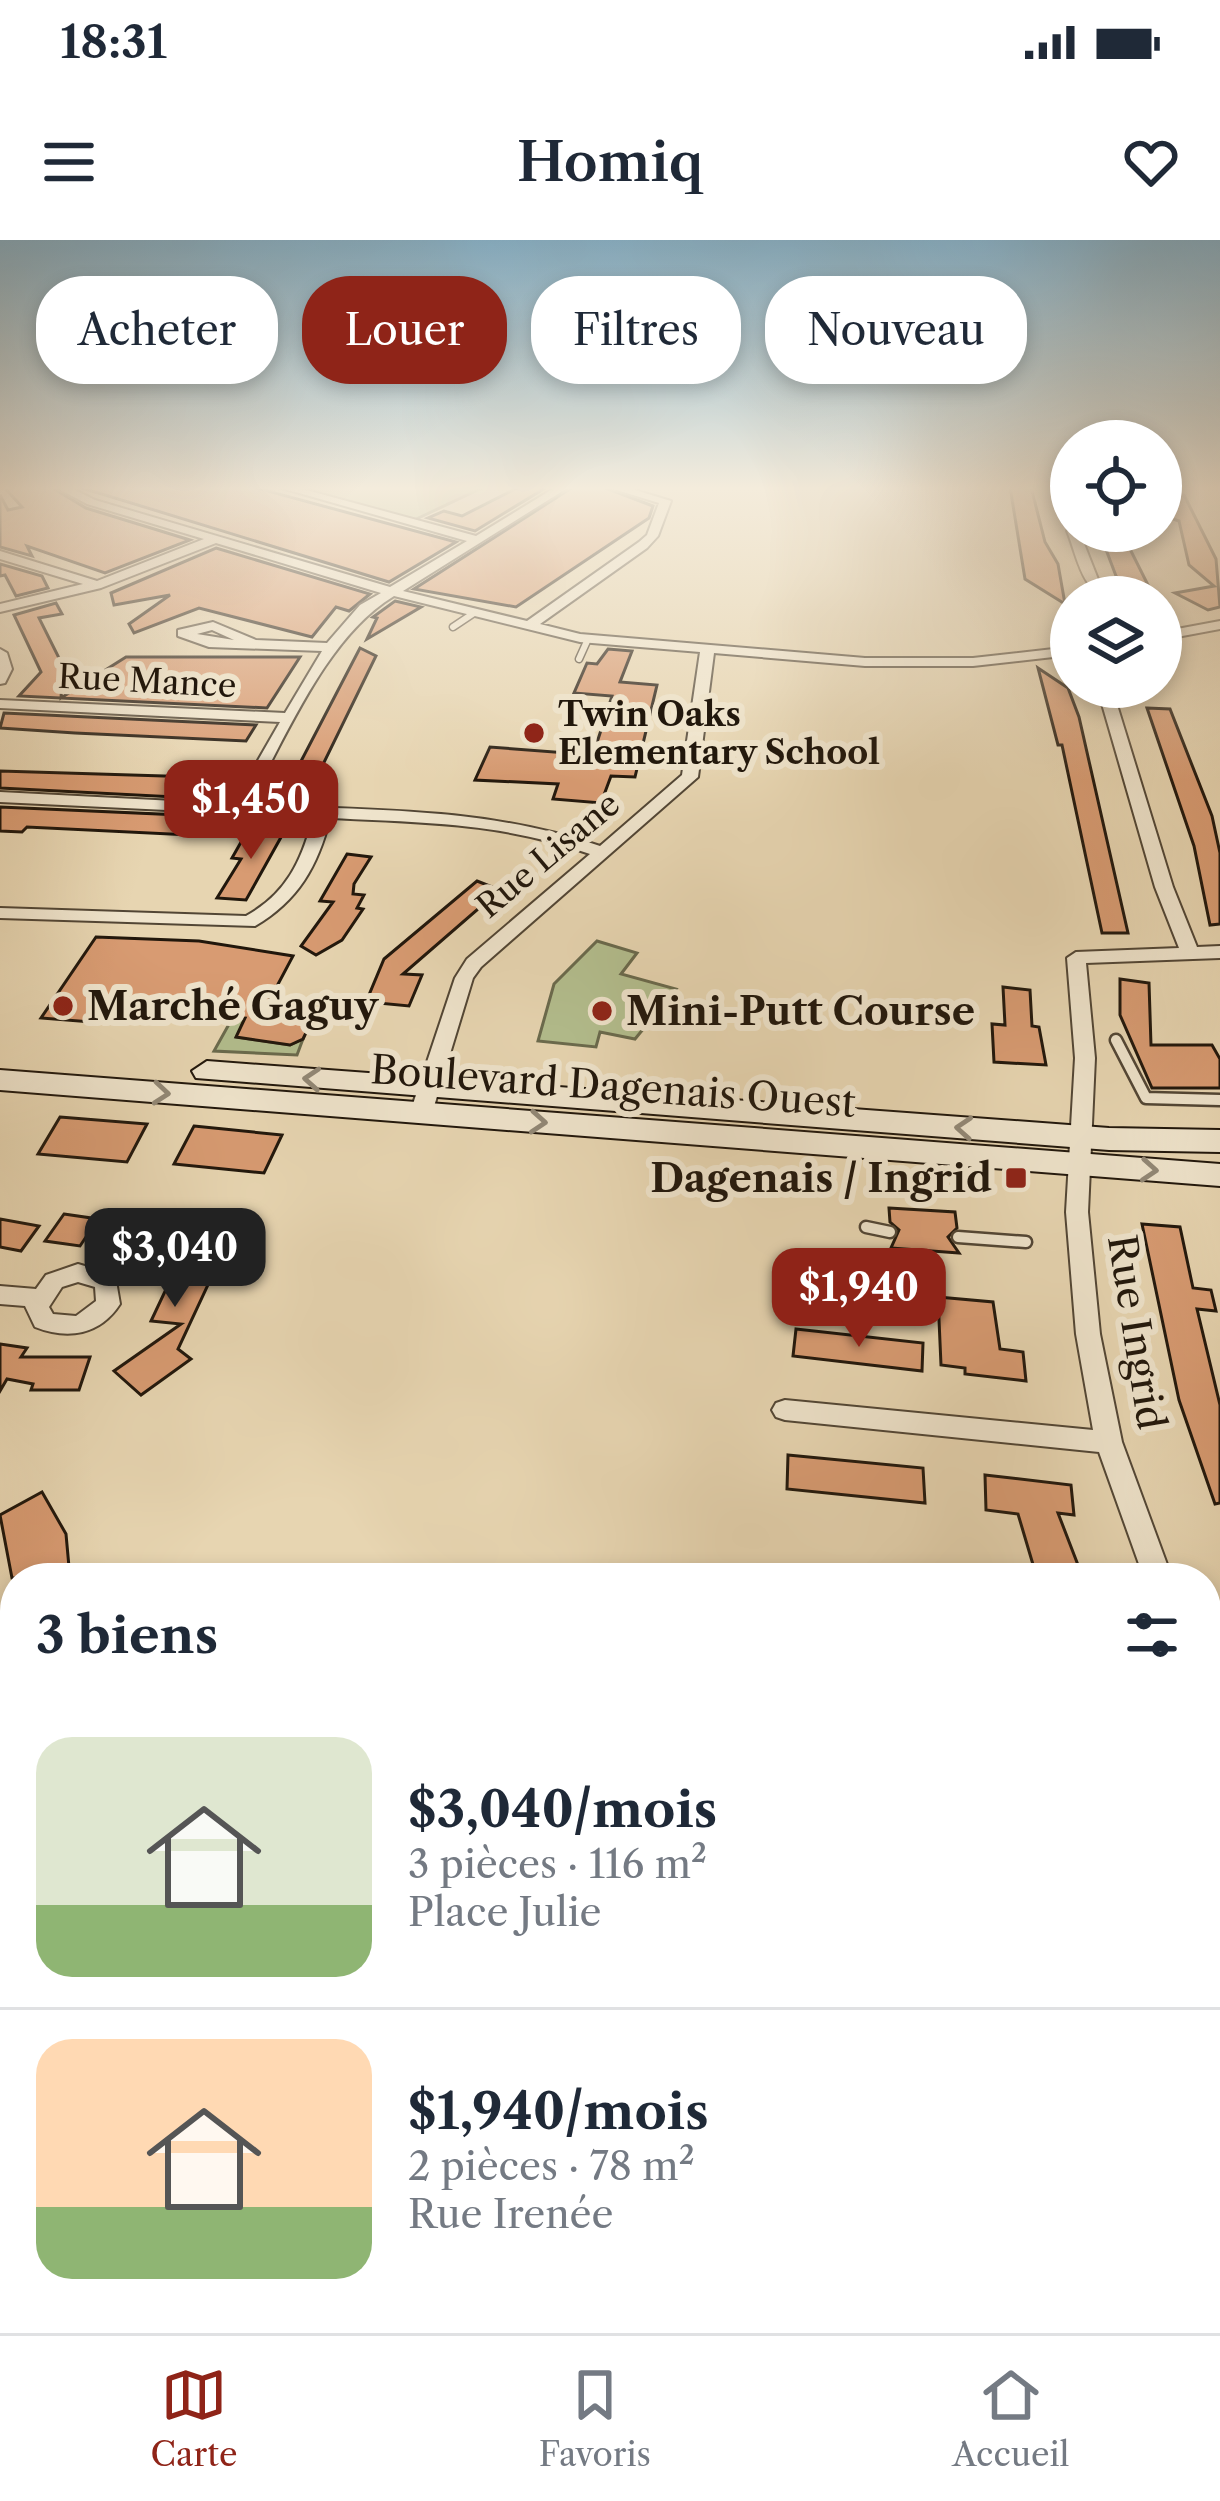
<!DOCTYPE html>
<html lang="fr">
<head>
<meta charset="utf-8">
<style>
  :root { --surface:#fff; --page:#f6f6f7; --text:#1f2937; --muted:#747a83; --line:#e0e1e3; --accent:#8f2418 }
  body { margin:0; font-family:"Libre Caslon Text",serif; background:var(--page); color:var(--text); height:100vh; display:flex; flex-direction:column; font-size:45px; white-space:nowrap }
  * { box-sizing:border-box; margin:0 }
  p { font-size:39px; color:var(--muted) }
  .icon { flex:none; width:66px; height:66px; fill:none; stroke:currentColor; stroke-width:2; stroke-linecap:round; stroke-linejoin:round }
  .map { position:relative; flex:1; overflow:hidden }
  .side { position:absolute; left:0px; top:1323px; width:1221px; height:771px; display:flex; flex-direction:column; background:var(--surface); border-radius:48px 48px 0 0; box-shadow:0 6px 18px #0003 }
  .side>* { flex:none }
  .guide { position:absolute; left:36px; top:36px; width:1149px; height:108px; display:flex; gap:24px }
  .controls { position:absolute; left:1050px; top:180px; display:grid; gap:24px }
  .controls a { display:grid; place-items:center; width:132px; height:132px; border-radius:50%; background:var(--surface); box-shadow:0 6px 18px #0003; font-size:60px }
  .price { position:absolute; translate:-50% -102px; padding:0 27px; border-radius:24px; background:var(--accent); color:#fff; font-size:39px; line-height:78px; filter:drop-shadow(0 3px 6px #0008) }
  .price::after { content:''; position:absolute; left:50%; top:72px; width:36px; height:27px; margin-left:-18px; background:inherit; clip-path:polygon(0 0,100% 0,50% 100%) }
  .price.on { background:#222; color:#fff }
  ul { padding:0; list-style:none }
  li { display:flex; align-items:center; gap:36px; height:300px; padding:0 36px }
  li+li { border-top:3px solid var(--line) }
  li span { display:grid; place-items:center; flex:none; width:336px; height:240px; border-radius:36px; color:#555 }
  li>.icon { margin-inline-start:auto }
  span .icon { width:144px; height:144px; fill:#fffc; stroke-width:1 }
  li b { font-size:51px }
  h2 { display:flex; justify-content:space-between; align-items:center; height:144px; padding:0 36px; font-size:51px }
  .tag { padding:0 42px; border-radius:48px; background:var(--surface); box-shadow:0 6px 18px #0003; font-size:42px; line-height:108px }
  .tag.on { background:var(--accent); color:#fff }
  .status { display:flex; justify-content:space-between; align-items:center; height:84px; padding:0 60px; background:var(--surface); direction:ltr }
  .status svg { height:33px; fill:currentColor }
  header { display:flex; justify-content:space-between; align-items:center; height:156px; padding:0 36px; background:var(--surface); font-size:54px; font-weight:600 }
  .tabs { display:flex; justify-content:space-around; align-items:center; height:168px; border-top:3px solid var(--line); background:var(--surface); font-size:33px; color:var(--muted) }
  .tabs a { display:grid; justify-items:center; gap:6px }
  .tabs .on { color:var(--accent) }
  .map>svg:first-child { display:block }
</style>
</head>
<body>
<div class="status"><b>18:31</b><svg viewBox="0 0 49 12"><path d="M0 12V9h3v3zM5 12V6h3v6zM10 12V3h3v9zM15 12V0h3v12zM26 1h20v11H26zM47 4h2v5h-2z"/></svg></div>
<header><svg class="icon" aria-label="menu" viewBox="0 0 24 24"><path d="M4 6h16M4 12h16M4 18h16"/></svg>Homiq<svg class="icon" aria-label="heart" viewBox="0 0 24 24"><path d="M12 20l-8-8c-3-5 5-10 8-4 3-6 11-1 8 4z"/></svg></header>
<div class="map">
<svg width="1220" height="2093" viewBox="0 0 1220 2093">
  <rect width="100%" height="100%" fill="#e7d5b1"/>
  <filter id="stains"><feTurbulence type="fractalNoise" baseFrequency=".00167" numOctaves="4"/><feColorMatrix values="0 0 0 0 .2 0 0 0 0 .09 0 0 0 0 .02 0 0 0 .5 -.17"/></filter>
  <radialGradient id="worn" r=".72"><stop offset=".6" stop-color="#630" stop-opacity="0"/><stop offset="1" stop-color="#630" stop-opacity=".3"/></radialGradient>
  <g fill="#b3be8e" stroke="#6a6a4d" stroke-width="3">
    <polygon points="283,247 484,247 410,282"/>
    <polygon points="597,701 637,713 621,734 676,749 635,799 600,792 596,807 538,801 554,744"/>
    <polygon points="233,777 245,778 237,797 290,805 303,799 297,815 214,811"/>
  </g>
  <g fill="#d89b72" stroke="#21170c" stroke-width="3">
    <polygon points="4,247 51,247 86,268 190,300 105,333 27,306 32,316 0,307 0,255 8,270 22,267"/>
    <polygon points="79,247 253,247 456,302 389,342"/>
    <polygon points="519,247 547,247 475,291 428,278 444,271 462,276"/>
    <polygon points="573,247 603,247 653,266 649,278 516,367 414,349"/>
    <polygon points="1010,247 1031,247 1045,302 1058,324 1065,364 1025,339"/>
    <polygon points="1184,255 1216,319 1220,367 1208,370 1175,353 1214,346 1189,325 1179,281 1161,275 1161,256"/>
    <polygon points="1099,291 1121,291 1154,357 1136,357 1116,336"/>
    <polygon points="216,308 370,354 349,371 336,367 312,397 199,368 134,393 129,384 170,355 114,365 111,353"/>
    <polygon points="0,324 42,336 48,348 16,356 5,335 0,336"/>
    <polygon points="395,361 421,367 367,399 377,378 373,377"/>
    <polygon points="56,363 62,374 39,378 63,426 61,458 126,417 300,417 267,468 19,456 41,432 14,375"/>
    <polygon points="360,408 376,416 310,551 286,550"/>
    <polygon points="608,409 632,411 620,442 657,445 635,537 611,536 601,563 553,559 558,544 475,540 490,507 593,515 612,456 574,453 587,423 597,424"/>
    <polygon points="1038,428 1068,448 1079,477 1128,693 1102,693 1062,505 1058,505"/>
    <polygon points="1147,468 1170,469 1212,576 1220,613 1220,684 1210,685 1194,606"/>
    <polygon points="4,473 256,485 246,501 75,493 0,488"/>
    <polygon points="0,531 197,537 227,539 214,559 0,548"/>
    <polygon points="0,567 203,576 190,595 27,587 22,592 0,591"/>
    <polygon points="249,588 285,590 246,660 217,658 241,619 232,618"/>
    <polygon points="347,614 371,617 354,644 353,654 364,655 357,668 363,669 342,700 316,715 301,706 333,662 320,661"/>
    <polygon points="477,641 500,650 403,734 422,735 409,766 378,763 381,755 361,774 384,719"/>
    <polygon points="96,697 199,701 293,716 268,763 299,766 294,775 314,776 303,799 290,805 236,797 245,778 233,777 136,769 99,769 91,782 41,778"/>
    <polygon points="1120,739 1149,743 1151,805 1212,805 1220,819 1220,848 1152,848 1120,775"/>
    <polygon points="1003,747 1030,750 1032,786 1039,787 1046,825 994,822 992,784 1005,785"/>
    <polygon points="60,877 147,884 127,922 38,914"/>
    <polygon points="194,886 282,895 264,933 174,924"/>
    <polygon points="889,968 955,972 957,988 948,997 959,1013 891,1008 899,990 890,982"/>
    <polygon points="126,972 164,985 143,1009 103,996"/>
    <polygon points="64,974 98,979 80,1006 45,1001"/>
    <polygon points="0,979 39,986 21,1011 0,1007"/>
    <polygon points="1142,984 1180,987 1193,1048 1211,1050 1216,1071 1197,1069 1220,1165 1220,1263 1215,1264 1179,1160"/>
    <polygon points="165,985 197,996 211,992 220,1019 178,1109 191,1119 141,1155 114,1131 181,1084 151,1081 167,1047 183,1049"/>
    <polygon points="938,1057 993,1062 1000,1109 1023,1112 1026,1141 965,1134 965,1128 941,1125"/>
    <polygon points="796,1089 923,1103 922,1131 793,1116"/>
    <polygon points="0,1104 27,1108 21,1117 90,1117 79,1150 31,1150 33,1144 7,1139 0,1151"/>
    <polygon points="788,1215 923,1228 925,1263 787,1249"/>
    <polygon points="985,1235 1071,1245 1074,1275 1058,1273 1083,1338 1037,1338 1018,1274 986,1270"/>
    <polygon points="42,1252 66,1294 70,1338 12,1338 0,1275"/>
  </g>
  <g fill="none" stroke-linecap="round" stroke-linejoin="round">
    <defs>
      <g id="lane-far1">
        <polyline points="453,387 474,373"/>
        <polyline points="579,419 588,399"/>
      </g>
      <g id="lane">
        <polyline points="1116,800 1146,858 1220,860"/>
        <polyline points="866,987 890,992"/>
        <polyline points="958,997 1026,1002"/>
      </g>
      <g id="street">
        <path d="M55,247H69L95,260L390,347L467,301L278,247H295L476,296L556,247H569L403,351L527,381L639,302L647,295L659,263L607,247H625L671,261L658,296L647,308L540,384L580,394L865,418H973L1071,407V415L973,426H865L714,413L698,537L481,727L473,738L432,873L421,880L410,873L455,738L467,719L590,614C499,582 425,583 330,578C318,626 298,661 255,686L0,678V668L246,676C286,654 302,621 313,577H236L229,573L0,562V552L233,564L280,482L0,468V460L285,473L322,411L209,407L178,396V390L213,382L256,400L327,403L360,365L381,353L216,303L101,348L0,372V364L83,344L0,319V311L97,341L204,299L87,264ZM394,356L580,402L700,412L682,535L600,606C486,567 368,570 248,565C287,496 326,397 394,356ZM212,390L234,400L197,394Z"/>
        <path d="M1051,247H1061L1071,271V291H1079L1101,347L1115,357C1082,357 1078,318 1067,291L1070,288Z"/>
        <polygon points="1161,247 1180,247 1161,251"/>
        <polygon points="1220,381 1220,389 1161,400 1161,392"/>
        <polygon points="0,409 7,413 12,429 5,443 0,444"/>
        <polygon points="1090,447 1106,447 1114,455 1173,647 1197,707 1220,706 1220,718 1086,723 1095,818 1088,972 1100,1094 1122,1202 1172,1338 1144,1338 1099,1212 785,1180 776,1177 772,1170 776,1163 785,1160 1093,1190 1076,1094 1066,972 1075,818 1067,718 1076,712 1179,708 1155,647 1100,457"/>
        <path d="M78,1024L115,1035L120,1064C100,1095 68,1100 35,1087L25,1066L0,1064V1046L36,1049L46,1035ZM78,1042L95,1047L96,1061L76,1076L53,1074L49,1067L62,1047Z"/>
        <polygon points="1206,1426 1220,1435 1220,1477 1206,1467"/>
        <polygon points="1220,1941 1220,1979 1206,1982 1206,1944"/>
      </g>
      <g id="secondary">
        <polygon points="207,821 1109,888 1220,890 1220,912 1109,910 196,838 192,831"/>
        <polygon points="0,830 1220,924 1220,946 0,850"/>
      </g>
    </defs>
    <use href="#lane-far1" stroke="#524635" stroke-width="9"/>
    <use href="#lane" stroke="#524635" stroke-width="15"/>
    <use href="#street" stroke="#524635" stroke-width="4"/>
    <use href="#secondary" stroke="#21170c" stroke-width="4"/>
    <use href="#lane-far1" stroke="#efe4cc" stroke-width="6"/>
    <use href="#lane" stroke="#efe4cc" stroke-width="10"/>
    <use href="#street" fill="#efe4cc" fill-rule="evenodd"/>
    <use href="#secondary" fill="#efe4cc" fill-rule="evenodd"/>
  </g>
  <defs><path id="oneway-chevron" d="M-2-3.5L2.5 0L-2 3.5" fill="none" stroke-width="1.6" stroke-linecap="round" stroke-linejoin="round" transform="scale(3)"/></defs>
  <g stroke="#928876">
    <use href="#oneway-chevron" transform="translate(312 839) rotate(-176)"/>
    <use href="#oneway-chevron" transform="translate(161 853) rotate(5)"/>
    <use href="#oneway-chevron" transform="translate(538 882) rotate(4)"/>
    <use href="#oneway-chevron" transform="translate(964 888) rotate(-176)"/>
    <use href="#oneway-chevron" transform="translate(1149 930) rotate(4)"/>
  </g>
  <linearGradient id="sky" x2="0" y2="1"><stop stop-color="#87b6d1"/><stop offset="0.46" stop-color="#f4ecdc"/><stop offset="1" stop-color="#f4ecdc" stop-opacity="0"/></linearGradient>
  <rect width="1220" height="540" fill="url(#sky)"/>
  <g fill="#8f2418" stroke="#efe4cc" stroke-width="4.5">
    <circle cx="534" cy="493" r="12"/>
    <circle cx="63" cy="766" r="12"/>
    <circle cx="602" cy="771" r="12"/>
    <rect x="1004" y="926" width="24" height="24" rx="6"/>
  </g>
  <g text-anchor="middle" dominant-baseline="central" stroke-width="12" stroke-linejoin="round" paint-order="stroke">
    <g font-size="33" fill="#21170c" stroke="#efe4cc">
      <text transform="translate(147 441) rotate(3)">Rue Mance</text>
      <text transform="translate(548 615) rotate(-40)">Rue Lisane</text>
    </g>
    <g font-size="33" font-weight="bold" fill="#21170c" stroke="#efe4cc" text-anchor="start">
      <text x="558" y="474">Twin Oaks<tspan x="558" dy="38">Elementary School</tspan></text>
    </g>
    <g font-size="39" font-weight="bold" fill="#21170c" stroke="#efe4cc" text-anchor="start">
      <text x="87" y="766">Marché Gaguy</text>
      <text x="626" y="771">Mini-Putt Course</text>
      <text x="992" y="938" text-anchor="end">Dagenais / Ingrid</text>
    </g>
    <g font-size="39" fill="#21170c" stroke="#efe4cc">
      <text transform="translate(613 846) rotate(4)">Boulevard Dagenais Ouest</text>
      <text transform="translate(1137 1092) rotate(81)">Rue Ingrid</text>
    </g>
  </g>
  <rect width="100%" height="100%" filter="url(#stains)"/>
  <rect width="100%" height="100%" fill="url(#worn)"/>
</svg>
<div class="controls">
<a><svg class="icon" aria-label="locate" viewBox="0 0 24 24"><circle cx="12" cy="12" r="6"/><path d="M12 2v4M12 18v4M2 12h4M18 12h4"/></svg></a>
<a><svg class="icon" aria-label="layers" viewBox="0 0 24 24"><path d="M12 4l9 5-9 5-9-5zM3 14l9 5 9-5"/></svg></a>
</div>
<b class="price" style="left:251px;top:622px">$1,450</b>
<b class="price on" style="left:175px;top:1070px">$3,040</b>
<b class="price" style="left:859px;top:1110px">$1,940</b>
<div class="guide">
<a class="tag">Acheter</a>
<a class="tag on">Louer</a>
<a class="tag">Filtres</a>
<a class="tag">Nouveau</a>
</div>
<section class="side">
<h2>3 biens<svg class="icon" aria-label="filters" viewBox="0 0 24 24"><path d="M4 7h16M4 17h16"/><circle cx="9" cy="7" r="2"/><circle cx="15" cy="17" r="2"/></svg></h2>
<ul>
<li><span style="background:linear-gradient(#dfe7d0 70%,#8fb573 0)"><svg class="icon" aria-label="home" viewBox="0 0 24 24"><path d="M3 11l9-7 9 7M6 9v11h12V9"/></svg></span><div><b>$3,040/mois</b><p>3 pièces · 116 m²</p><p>Place Julie</p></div></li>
<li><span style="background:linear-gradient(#ffd9b3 70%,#8fb573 0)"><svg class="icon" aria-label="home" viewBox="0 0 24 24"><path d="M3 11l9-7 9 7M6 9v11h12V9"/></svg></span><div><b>$1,940/mois</b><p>2 pièces · 78 m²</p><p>Rue Irenée</p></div></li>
</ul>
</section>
</div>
<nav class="tabs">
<a class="on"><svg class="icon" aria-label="map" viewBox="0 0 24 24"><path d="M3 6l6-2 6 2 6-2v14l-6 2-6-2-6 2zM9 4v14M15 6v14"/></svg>Carte</a>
<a><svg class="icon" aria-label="saved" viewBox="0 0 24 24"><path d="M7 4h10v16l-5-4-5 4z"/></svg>Favoris</a>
<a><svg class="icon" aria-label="home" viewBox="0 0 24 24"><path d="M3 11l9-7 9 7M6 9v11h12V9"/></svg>Accueil</a>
</nav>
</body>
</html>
